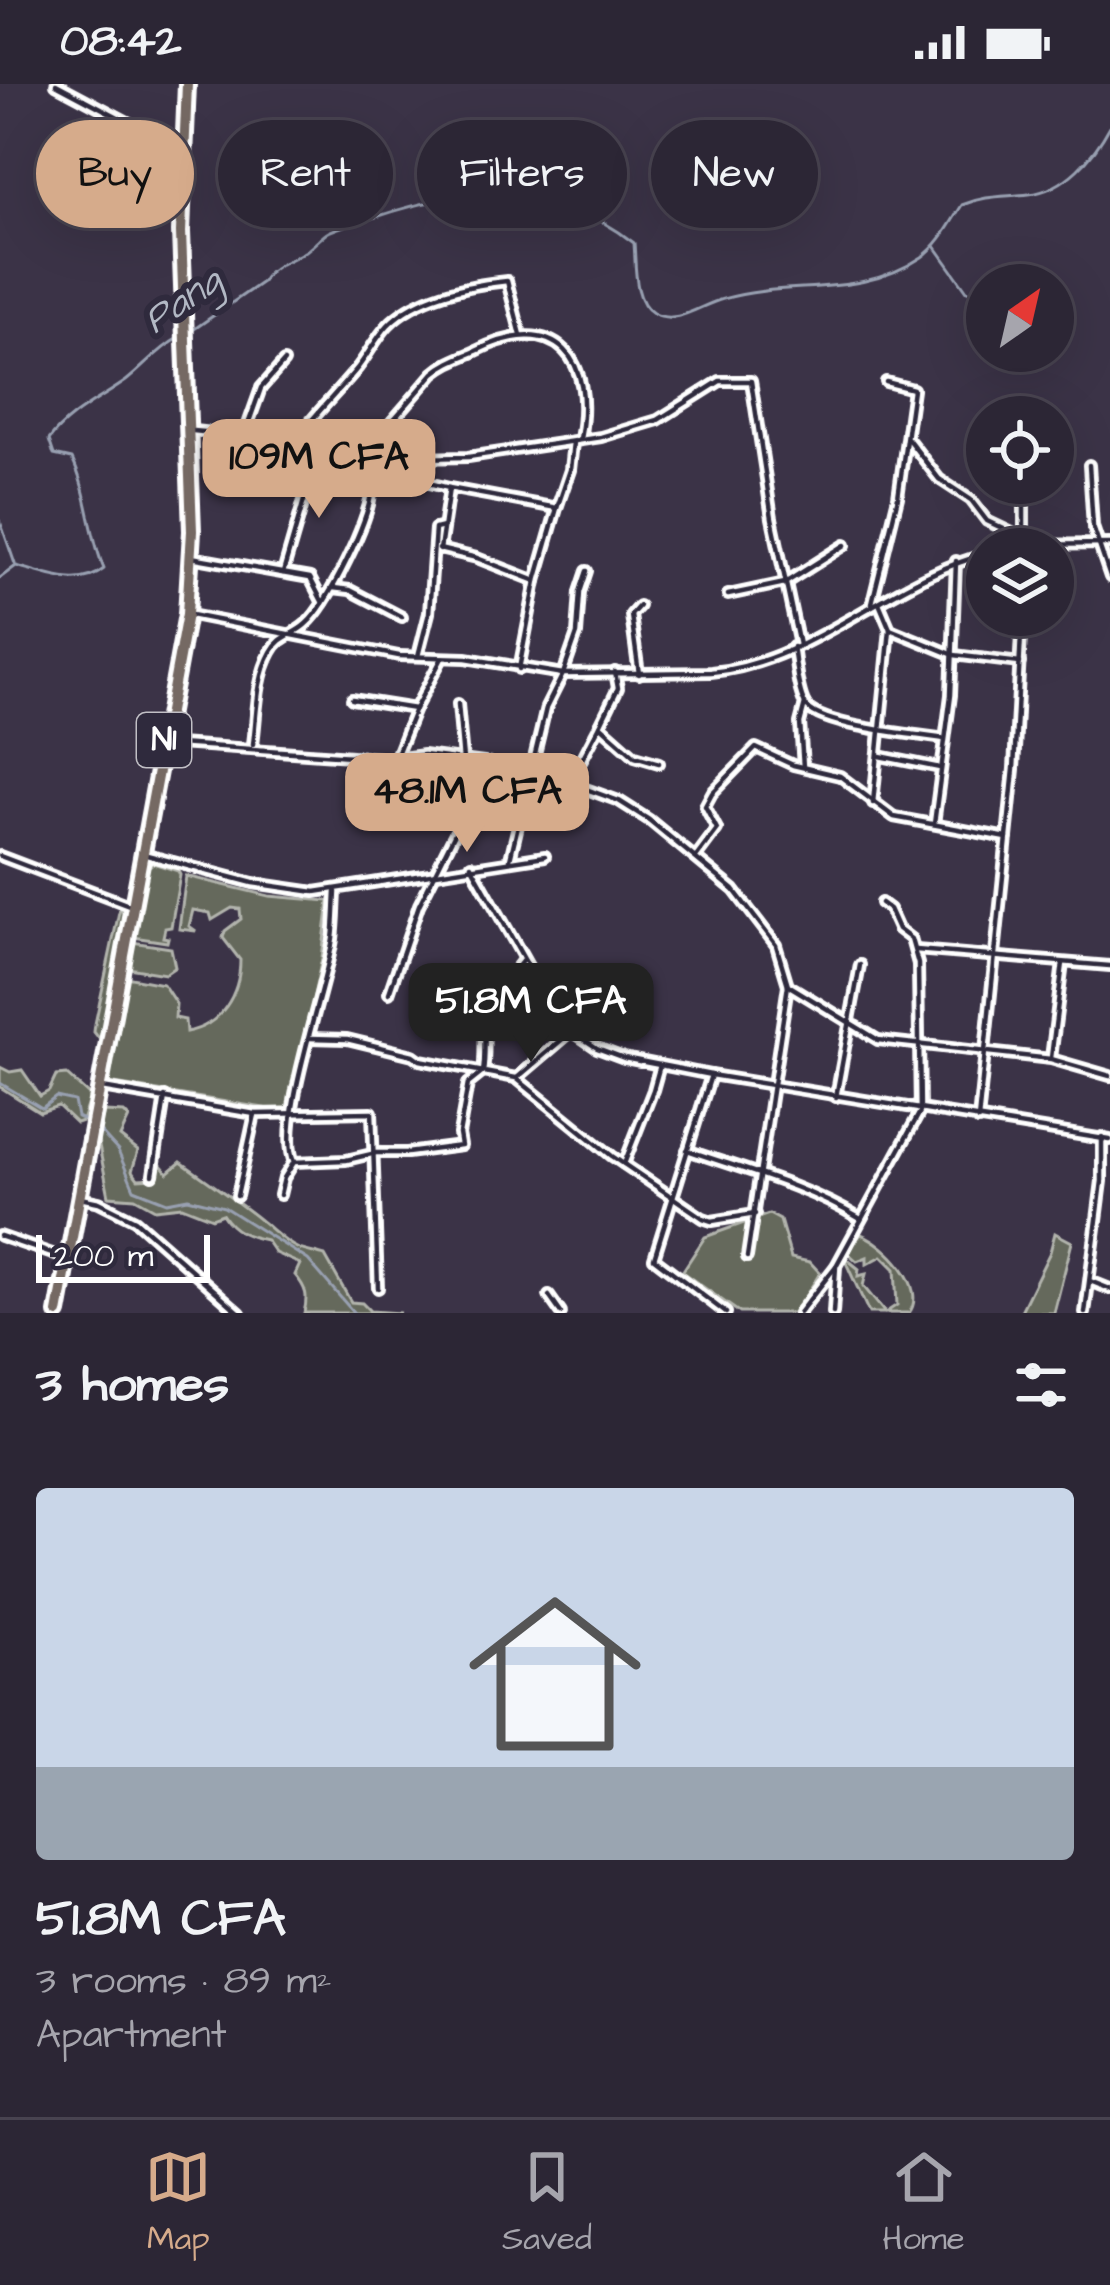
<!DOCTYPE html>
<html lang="en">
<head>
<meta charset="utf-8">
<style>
  :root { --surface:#2c2635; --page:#342e3d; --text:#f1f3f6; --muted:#a6a5ad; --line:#484350; --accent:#d6ab8b }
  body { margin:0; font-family:"Architects Daughter",sans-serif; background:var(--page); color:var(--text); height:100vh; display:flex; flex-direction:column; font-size:45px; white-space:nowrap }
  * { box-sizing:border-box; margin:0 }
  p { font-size:39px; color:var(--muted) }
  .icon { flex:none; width:66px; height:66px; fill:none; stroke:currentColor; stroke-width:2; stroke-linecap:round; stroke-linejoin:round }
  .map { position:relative; height:1229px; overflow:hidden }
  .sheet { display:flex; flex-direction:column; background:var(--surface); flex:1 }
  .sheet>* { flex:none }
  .top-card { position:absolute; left:36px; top:36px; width:1038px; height:108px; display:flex; gap:24px }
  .needle { width:78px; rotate:34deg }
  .controls { position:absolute; left:966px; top:180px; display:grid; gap:24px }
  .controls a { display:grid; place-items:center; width:108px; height:108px; border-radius:50%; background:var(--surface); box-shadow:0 12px 48px #0002,0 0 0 3px var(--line); font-size:60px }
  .scale { position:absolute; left:36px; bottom:30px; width:174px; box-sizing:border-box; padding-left:12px; border:6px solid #fff; border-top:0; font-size:33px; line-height:42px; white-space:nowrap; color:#fff; -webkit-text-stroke:9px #2f2a3d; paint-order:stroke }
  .price { position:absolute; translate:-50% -102px; padding:0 27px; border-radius:24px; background:var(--accent); color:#111; font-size:39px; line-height:78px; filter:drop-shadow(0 3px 6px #0008) }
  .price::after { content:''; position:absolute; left:50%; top:72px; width:36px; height:27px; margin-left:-18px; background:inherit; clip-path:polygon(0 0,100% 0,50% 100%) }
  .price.on { background:#222; color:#fff }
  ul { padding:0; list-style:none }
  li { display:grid; align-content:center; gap:24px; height:636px; padding:0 36px }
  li+li { border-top:3px solid var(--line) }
  li span { display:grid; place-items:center; height:372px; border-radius:12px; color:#555 }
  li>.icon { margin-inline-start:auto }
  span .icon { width:216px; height:216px; fill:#fffc; stroke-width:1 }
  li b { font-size:51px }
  h2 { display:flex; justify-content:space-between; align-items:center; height:144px; padding:0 36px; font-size:51px }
  .chip { padding:0 42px; border-radius:54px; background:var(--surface); box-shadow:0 12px 48px #0002,0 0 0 3px var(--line); font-size:42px; line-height:108px }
  .chip.on { background:var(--accent); color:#111 }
  .status { display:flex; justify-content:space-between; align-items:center; height:84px; padding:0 60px; background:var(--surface); direction:ltr }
  .status svg { height:33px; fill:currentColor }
  .tabs { display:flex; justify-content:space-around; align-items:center; height:168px; border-top:3px solid var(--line); background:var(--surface); font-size:33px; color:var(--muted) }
  .tabs a { display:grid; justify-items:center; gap:6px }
  .tabs .on { color:var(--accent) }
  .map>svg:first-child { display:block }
</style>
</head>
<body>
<div class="status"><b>08:42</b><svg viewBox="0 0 49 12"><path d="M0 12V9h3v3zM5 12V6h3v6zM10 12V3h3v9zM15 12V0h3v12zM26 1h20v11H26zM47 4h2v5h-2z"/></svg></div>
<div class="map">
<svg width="1110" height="1229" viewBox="0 0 1110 1229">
  <rect width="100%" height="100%" fill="#3b3347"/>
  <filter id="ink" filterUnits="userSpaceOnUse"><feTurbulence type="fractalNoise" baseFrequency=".00833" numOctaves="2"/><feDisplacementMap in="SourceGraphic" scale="24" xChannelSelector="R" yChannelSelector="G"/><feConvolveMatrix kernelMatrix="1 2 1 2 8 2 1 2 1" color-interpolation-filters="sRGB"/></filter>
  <g filter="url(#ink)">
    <g fill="#65695b" stroke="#b2b4ad" stroke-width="3">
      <polygon points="153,779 178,787 180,791 171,843 165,844 163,853 168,854 167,858 133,853 148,783"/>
      <path d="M186,792L269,812L329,817L322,874L289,1028L108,999L126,893L163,900L176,920L175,934L185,936L186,948C221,942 240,910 240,876L223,854L225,847L241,835L240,825L232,824L212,836L210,829L193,826L189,842L196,847L179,845Z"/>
      <polygon points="120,823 126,833 101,957 94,948 95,940"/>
      <polygon points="132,858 171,864 175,883 165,890 128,884"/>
      <polygon points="0,983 10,988 22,986 40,1012 49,1007 56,992 67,991 90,1012 82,1037 76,1039 58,1022 40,1028 0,1003"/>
      <path d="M104,1028L124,1029L129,1034L120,1053L138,1067L132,1087L138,1095L154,1094L161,1081L168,1089L181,1078C206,1096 234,1115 259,1135C272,1145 282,1157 297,1164C306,1168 316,1169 325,1172L351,1218L362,1219L370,1227L400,1229H304C308,1212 307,1205 295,1191L300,1180L275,1169L266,1156C247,1152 233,1148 222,1130L212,1134L182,1122L155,1125L135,1114L109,1112L97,1052Z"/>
      <polygon points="769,1130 780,1136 791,1174 810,1178 820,1189 795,1229 740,1229 682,1188 705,1153"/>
      <polygon points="1055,1149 1072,1158 1054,1229 1020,1229 1050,1168"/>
      <path d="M861,1150C887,1160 928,1204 909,1229H869L843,1172L859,1185L858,1192L866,1190L863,1202L885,1229L897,1221L895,1185L882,1172L867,1180V1173L857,1177L847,1168Z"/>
    </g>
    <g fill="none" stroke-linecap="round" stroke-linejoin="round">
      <g stroke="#98a0b1" stroke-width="3">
        <polyline points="935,162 967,207 987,212"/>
        <polyline points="1053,226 1066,228"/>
        <path d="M187,250L262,198C271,181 290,177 306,167C313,162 320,154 327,149C341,141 363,137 379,132C467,102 558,98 634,159C636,180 633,217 653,229C677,242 700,221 723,215C792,195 858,216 922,173C940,160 950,140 962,121C986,111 1004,113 1029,110C1066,106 1094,72 1110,42"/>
        <polyline points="0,437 15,480"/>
        <path d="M0,494L16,482C45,489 78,506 104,485C89,449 89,410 72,375L54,371L49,356C68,330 99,316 126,297C144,283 157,266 178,254"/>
        <polyline points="0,999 42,1024 56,1013 74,1017 77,1033 88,1038"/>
        <polyline points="96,1043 118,1067 134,1105 167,1118 188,1114 224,1123 308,1176 354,1229"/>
      </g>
      <defs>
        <g id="street">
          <polyline points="56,0 184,68"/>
          <polyline points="193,347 295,357 331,374 404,393 416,374 468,373 601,353 658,336 720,297 751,297 772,434 799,561"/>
          <polyline points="245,349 261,304 284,278"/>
          <polyline points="908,355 939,395 971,416 987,437 1025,455"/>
          <path d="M295,357C314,331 335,311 355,287C367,273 375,255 388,241C416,212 468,201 507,197L521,251"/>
          <polyline points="1089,381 1093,443 1110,493"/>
          <polyline points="404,393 449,404"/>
          <polyline points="439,465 477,474 536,497"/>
          <polyline points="1008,465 1024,461 1110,460"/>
          <polyline points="1024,465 1024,399"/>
          <polyline points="440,466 449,404 557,424 570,386 573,358"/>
          <polyline points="191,473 310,494 323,519"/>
          <polyline points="283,489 305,413 331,374"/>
          <polyline points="333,504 350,506 402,533"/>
          <polyline points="728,511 785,499 845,461"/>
          <polyline points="872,519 898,413 913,305 886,298"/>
          <path d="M191,531L399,572L466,574L563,590L711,588C812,579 891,493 987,470"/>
          <polyline points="890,545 954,571 1020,579"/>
          <path d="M793,563C796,580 797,605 805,620C817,643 918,650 944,655"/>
          <polyline points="418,572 429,529 435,445 443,443"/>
          <polyline points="519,585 536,497 557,424"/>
          <polyline points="615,588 618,604 600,641 635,672 659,679"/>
          <polyline points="639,590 631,531 639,522"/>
          <polyline points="352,615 415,625"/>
          <polyline points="163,659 395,675 423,671 531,685 619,717 649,736 734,806 776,861 788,901 747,1173"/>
          <path d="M253,660C257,631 256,595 271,568C280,551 293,552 306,540C328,521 370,435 371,408C372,395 365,384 363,371L434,289C447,278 460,274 476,267C557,226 595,276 580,355"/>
          <polyline points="880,672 940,684"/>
          <polyline points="395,675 415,625 442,574"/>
          <polyline points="803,683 800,639 805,620"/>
          <polyline points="577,700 580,679 600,641"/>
          <polyline points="873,719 890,545 879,519"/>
          <polyline points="934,740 951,611 956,477"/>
          <polyline points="143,770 253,799 315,808 545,772"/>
          <polyline points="0,772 129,821"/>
          <polyline points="696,773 717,745 705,722 712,709 756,664 793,681 840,692 894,733 1007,754"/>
          <polyline points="510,775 546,624 563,590 577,550 580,508 587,487"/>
          <polyline points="471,781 560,939 597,964 624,974 711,991 1110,1056"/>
          <polyline points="916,866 1110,882"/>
          <polyline points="788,901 878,956 1051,975 1110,992"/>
          <polyline points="389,909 419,821 459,741 463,676 458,620"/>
          <polyline points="310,954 347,955 413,971 420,976 516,994 612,1072 703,1134 712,1137 755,1130"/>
          <polyline points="1051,974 1063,879"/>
          <polyline points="711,991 654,1174 726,1229"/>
          <polyline points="517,994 572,947"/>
          <polyline points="102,1004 255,1030 372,1028 378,1204"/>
          <polyline points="836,1013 860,881"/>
          <polyline points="978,1036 1014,685 1022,531"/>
          <path d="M687,1066C747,1087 804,1101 859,1134"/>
          <path d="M294,1078C276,1040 326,903 333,855C335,840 335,824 336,808"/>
          <polyline points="624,1080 653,1006 660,981"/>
          <polyline points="153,1091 165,1013"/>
          <path d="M280,1111L284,1094L294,1078L346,1076L376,1069H407L461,1062L459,1050L468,1000L483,988C486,971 483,953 486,936C490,914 510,893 523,876"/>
          <polyline points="237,1112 255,1030"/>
          <polyline points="80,1114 99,1118 135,1136 240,1229"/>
          <polyline points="0,1152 67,1175"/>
          <polyline points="1090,1197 1110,1205"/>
          <polyline points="549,1212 561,1229"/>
          <polyline points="799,1229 836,1182 920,1028 918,880 911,855 898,845 889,825 881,819"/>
          <polyline points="833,1229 836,1182"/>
          <polyline points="1085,1229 1102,1097 1102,1053"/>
        </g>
        <polyline id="highway" points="58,1229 187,530 192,447 181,148 187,0"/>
      </defs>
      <use href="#street" stroke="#fff" stroke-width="14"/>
      <use href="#highway" stroke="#fff" stroke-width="20"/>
      <use href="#street" stroke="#2f2a3d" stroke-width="4.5"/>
      <use href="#highway" stroke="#756964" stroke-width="10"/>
    </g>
  </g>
  <g text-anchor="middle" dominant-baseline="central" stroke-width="12" stroke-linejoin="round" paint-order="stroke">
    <rect fill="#2f2a3d" stroke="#c1bfc5" stroke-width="3" x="137" y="629" width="54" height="54" rx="9"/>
    <g font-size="33" font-weight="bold" fill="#fff">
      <text x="164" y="656">N1</text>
    </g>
    <g font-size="39" font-style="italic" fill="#b2b8c4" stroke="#2f2a3d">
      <text transform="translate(183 217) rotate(-35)">Pang</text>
    </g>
  </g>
</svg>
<div class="controls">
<a><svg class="needle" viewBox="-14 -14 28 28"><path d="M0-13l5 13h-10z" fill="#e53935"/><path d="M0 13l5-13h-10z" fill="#a6a5ad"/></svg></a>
<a><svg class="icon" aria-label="locate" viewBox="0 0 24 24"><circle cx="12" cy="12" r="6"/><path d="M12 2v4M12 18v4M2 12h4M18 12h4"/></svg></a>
<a><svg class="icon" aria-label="layers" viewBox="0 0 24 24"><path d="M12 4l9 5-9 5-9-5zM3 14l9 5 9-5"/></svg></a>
</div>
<div class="scale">200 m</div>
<b class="price" style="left:319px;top:437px">109M CFA</b>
<b class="price" style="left:467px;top:771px">48.1M CFA</b>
<b class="price on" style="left:531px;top:981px">51.8M CFA</b>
<div class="top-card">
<a class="chip on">Buy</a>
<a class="chip">Rent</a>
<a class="chip">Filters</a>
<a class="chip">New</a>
</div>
</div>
<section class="sheet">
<h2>3 homes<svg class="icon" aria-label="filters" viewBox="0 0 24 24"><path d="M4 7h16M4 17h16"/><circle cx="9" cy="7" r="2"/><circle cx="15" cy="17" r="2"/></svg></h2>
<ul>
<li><span style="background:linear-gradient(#c9d6e8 75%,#9aa5b1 0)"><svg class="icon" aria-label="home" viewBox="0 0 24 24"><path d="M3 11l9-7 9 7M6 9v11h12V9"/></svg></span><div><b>51.8M CFA</b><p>3 rooms · 89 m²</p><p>Apartment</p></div></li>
</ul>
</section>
<nav class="tabs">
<a class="on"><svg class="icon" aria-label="map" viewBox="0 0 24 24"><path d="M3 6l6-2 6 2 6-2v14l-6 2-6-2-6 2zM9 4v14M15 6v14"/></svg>Map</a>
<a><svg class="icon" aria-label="saved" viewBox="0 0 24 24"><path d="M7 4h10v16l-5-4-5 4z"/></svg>Saved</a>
<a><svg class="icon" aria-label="home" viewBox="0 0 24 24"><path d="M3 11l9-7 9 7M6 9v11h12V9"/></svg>Home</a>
</nav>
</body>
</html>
